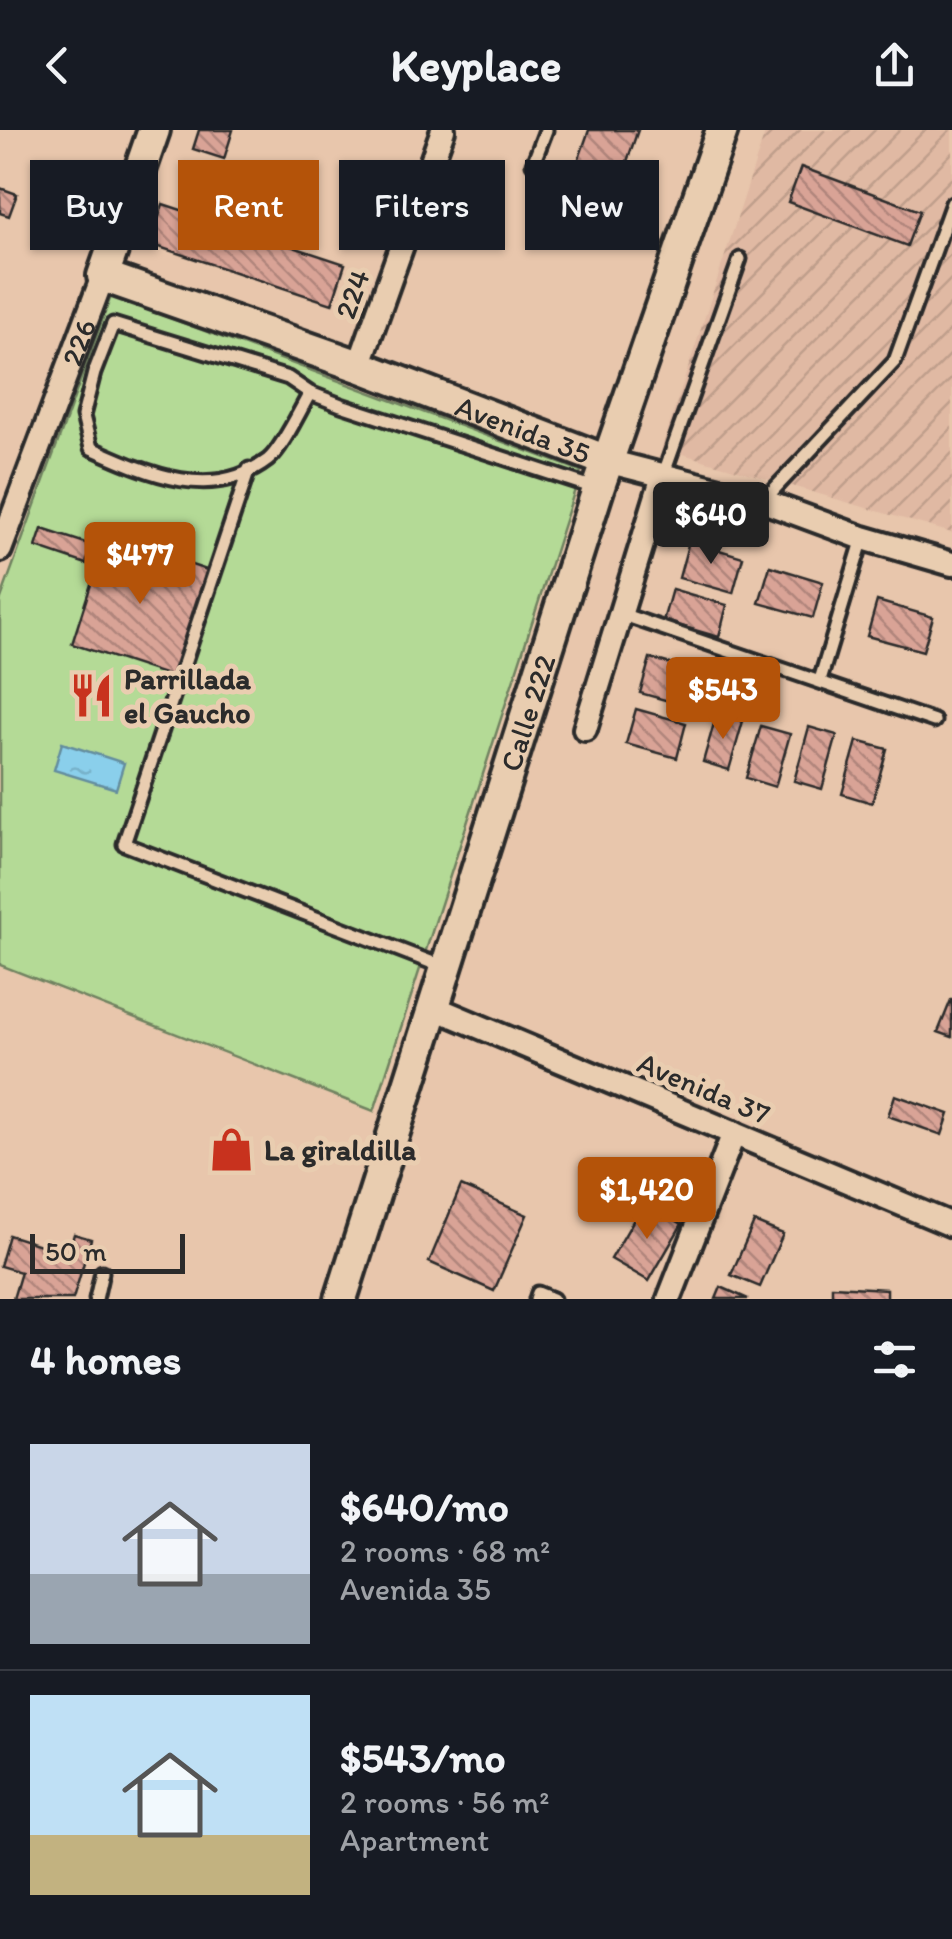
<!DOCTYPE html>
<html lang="en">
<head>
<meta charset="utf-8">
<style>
  :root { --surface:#171b24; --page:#242831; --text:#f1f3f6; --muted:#9ea1a6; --line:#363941; --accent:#b45309 }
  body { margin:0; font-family:Itim,sans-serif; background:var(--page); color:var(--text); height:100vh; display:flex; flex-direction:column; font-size:38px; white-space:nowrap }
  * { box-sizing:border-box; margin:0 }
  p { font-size:32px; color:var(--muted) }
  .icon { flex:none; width:55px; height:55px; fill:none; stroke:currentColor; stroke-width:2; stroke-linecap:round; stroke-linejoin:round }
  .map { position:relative; height:1169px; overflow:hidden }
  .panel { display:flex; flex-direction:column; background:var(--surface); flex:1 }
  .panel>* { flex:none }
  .hud { position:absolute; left:30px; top:30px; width:892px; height:90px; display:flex; gap:20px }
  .scale { position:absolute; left:30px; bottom:25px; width:155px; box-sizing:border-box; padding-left:10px; border:5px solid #2b2b2b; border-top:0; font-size:28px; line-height:35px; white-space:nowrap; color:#2b2b2b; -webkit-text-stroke:8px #e9cdb0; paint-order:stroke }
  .price { position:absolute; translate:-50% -85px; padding:0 22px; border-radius:10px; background:var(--accent); color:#fff; font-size:32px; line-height:65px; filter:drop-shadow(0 2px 5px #0008) }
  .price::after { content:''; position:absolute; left:50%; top:60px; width:30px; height:22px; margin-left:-15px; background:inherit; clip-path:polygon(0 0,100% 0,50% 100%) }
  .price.current { background:#222; color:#fff }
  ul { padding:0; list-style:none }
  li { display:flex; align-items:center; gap:30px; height:250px; padding:0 30px }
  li+li { border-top:2px solid var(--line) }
  li span { display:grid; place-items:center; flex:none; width:280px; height:200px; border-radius:0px; color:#555 }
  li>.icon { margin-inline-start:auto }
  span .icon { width:120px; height:120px; fill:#fffc; stroke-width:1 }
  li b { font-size:42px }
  h2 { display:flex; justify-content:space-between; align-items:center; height:120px; padding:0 30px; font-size:42px }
  .pill { padding:0 35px; border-radius:0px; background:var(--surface); box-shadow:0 2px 8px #0004; font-size:35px; line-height:90px }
  .pill.current { background:var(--accent); color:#fff }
  header { display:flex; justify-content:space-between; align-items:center; height:130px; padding:0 30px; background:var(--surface); font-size:45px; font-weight:700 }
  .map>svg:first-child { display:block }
</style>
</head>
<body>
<header><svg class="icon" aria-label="back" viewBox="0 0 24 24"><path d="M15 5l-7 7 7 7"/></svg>Keyplace<svg class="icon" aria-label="share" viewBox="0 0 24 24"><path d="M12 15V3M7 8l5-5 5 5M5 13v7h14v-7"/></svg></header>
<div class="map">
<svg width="952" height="1169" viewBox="0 0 952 1169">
  <defs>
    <pattern id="industrial-furrows" width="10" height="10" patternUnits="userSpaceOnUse" patternTransform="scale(2.5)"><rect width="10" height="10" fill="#e0b9a3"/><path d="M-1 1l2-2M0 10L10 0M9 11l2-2" fill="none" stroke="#c09f8c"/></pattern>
    <pattern id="water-ripples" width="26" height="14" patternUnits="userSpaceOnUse" patternTransform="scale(2.5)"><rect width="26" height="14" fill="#8acfeb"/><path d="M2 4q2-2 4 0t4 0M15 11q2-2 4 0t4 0" fill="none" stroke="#77b2ca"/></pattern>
    <pattern id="building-back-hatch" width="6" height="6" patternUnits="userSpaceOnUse" patternTransform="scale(2.5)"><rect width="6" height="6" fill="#d9a396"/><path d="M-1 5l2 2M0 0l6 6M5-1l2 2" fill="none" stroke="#b0857b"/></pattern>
  </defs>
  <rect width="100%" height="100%" fill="#e8c6ac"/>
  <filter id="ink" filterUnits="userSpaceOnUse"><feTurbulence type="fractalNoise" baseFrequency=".01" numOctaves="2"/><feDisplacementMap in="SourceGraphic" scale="20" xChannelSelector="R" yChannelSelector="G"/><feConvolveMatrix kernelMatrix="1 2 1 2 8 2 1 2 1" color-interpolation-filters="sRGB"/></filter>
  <g filter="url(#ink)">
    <polygon fill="url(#industrial-furrows)" points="766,0 952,0 952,403 662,318"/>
    <polygon fill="#b4da96" stroke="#708260" stroke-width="2.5" points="111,166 581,341 374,981 0,835 0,471"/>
    <polygon fill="url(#water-ripples)" stroke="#648d9e" stroke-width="2.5" points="62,613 124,633 116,659 54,640"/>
    <g fill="url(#building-back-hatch)" stroke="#2b2b2b" stroke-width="2.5">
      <polygon points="199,0 233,0 224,29 193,19"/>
      <polygon points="589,0 638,0 607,89 563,74"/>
      <polygon points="801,37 920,81 907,116 788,72"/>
      <polygon points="0,58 17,64 9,86 0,83"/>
      <polygon points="163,74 345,134 332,174 150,114"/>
      <polygon points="42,399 92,415 86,434 36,417"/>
      <polygon points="106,407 207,440 173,547 72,514"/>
      <polygon points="689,411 743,427 733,463 679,448"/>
      <polygon points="770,436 823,452 813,488 759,473"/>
      <polygon points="672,459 727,475 719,507 663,491"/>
      <polygon points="877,471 933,487 923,521 867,506"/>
      <polygon points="650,528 706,544 697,579 640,563"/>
      <polygon points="636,579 686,593 677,628 626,614"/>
      <polygon points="717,583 743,591 729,640 703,632"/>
      <polygon points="761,596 790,604 775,657 746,648"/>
      <polygon points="809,597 837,605 822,659 794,651"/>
      <polygon points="857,611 887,619 872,673 842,664"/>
      <polygon points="951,870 952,870 952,907 938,902"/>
      <polygon points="895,965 949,984 942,1005 888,986"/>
      <polygon points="461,1056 527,1085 494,1161 429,1132"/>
      <polygon points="644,1072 682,1094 649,1151 611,1129"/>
      <polygon points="754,1092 783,1104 760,1157 731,1145"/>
      <polygon points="74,1104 91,1109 73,1169 13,1169 21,1142 0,1136 9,1105 68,1124"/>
      <polygon points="832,1156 887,1159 887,1169 832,1169"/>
      <polygon points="721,1157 748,1169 716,1169"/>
    </g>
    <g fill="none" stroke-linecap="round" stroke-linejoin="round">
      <defs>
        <g id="lane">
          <polyline points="533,34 546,0"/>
          <path d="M310,263C300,280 282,319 268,330C212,373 147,343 91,318L83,286L94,243L113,194L288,248L310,263L341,275L598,359"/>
          <polyline points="249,339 124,714 446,838"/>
          <polyline points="663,346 740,129"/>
          <polyline points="763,371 895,231 952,73"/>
          <polyline points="621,484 934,591"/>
          <polyline points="820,550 863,408"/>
          <polyline points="96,1169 102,1142"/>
          <polyline points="536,1169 538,1163 553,1169"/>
        </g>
        <g id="street">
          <polyline points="359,236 443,0"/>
          <polyline points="607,331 763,371 863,408 952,434"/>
          <path id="s1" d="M0,420L103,146"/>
          <polyline points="585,599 663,346"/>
          <polyline points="433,877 952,1095"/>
          <polyline points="669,1169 734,1003"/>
        </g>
        <g id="secondary">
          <path id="s2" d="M154,0L103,146L359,236L607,331"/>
          <path id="s3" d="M341,1169L598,359L722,0"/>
        </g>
      </defs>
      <use href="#lane" stroke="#2b2b2b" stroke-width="19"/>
      <use href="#street" stroke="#2b2b2b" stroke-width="30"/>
      <use href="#secondary" stroke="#2b2b2b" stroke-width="38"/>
      <use href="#lane" stroke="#e9cdb0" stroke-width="11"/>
      <use href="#street" stroke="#e9cdb0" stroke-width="22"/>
      <use href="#secondary" stroke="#e9cdb0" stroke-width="30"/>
    </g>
  </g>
  <defs>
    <symbol id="restaurant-bare" viewBox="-9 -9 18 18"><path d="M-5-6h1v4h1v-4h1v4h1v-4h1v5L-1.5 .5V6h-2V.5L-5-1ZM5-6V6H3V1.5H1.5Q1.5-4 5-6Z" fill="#c8321e" stroke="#e9cdb0" stroke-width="2.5" paint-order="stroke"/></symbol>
    <symbol id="shop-bare" viewBox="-9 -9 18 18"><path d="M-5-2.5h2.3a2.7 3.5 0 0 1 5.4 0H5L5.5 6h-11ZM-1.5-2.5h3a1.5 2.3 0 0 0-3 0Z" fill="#c8321e" stroke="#e9cdb0" stroke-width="2.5" paint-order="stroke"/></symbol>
  </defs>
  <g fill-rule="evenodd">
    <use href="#restaurant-bare" x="60" y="534" width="63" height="63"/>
    <use href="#shop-bare" x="200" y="988" width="63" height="63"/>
  </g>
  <g text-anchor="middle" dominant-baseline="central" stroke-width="10" stroke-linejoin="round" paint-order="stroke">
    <g font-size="30" fill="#2b2b2b" stroke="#e9cdb0">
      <text transform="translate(352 164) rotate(-70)">224</text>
      <text stroke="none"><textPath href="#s1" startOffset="222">226</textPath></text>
      <text stroke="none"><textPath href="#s2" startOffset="602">Avenida 35</textPath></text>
      <text stroke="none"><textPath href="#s3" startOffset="615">Calle 222</textPath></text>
      <text transform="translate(704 958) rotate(23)">Avenida 37</text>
    </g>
    <g font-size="30" font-weight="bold" fill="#2b2b2b" stroke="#e9cdb0" text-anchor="start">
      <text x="124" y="548">Parrillada<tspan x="124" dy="34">el Gaucho</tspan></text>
      <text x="264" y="1019">La giraldilla</text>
    </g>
  </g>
</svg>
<div class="scale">50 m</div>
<b class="price current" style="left:711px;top:437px">$640</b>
<b class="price" style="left:140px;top:477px">$477</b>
<b class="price" style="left:723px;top:612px">$543</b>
<b class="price" style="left:647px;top:1112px">$1,420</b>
<div class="hud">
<a class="pill">Buy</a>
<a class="pill current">Rent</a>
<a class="pill">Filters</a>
<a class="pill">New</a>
</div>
</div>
<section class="panel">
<h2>4 homes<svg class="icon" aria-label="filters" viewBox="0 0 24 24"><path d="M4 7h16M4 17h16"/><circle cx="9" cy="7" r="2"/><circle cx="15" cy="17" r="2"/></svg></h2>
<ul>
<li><span style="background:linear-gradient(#c9d6e8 65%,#9aa5b1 0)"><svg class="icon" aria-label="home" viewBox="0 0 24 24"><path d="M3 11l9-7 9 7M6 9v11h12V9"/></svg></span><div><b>$640/mo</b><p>2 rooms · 68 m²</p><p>Avenida 35</p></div></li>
<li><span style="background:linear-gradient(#bfe0f5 70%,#c2b280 0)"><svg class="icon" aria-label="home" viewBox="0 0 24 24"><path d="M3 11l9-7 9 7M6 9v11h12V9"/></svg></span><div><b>$543/mo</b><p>2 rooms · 56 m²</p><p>Apartment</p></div></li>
</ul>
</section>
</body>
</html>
